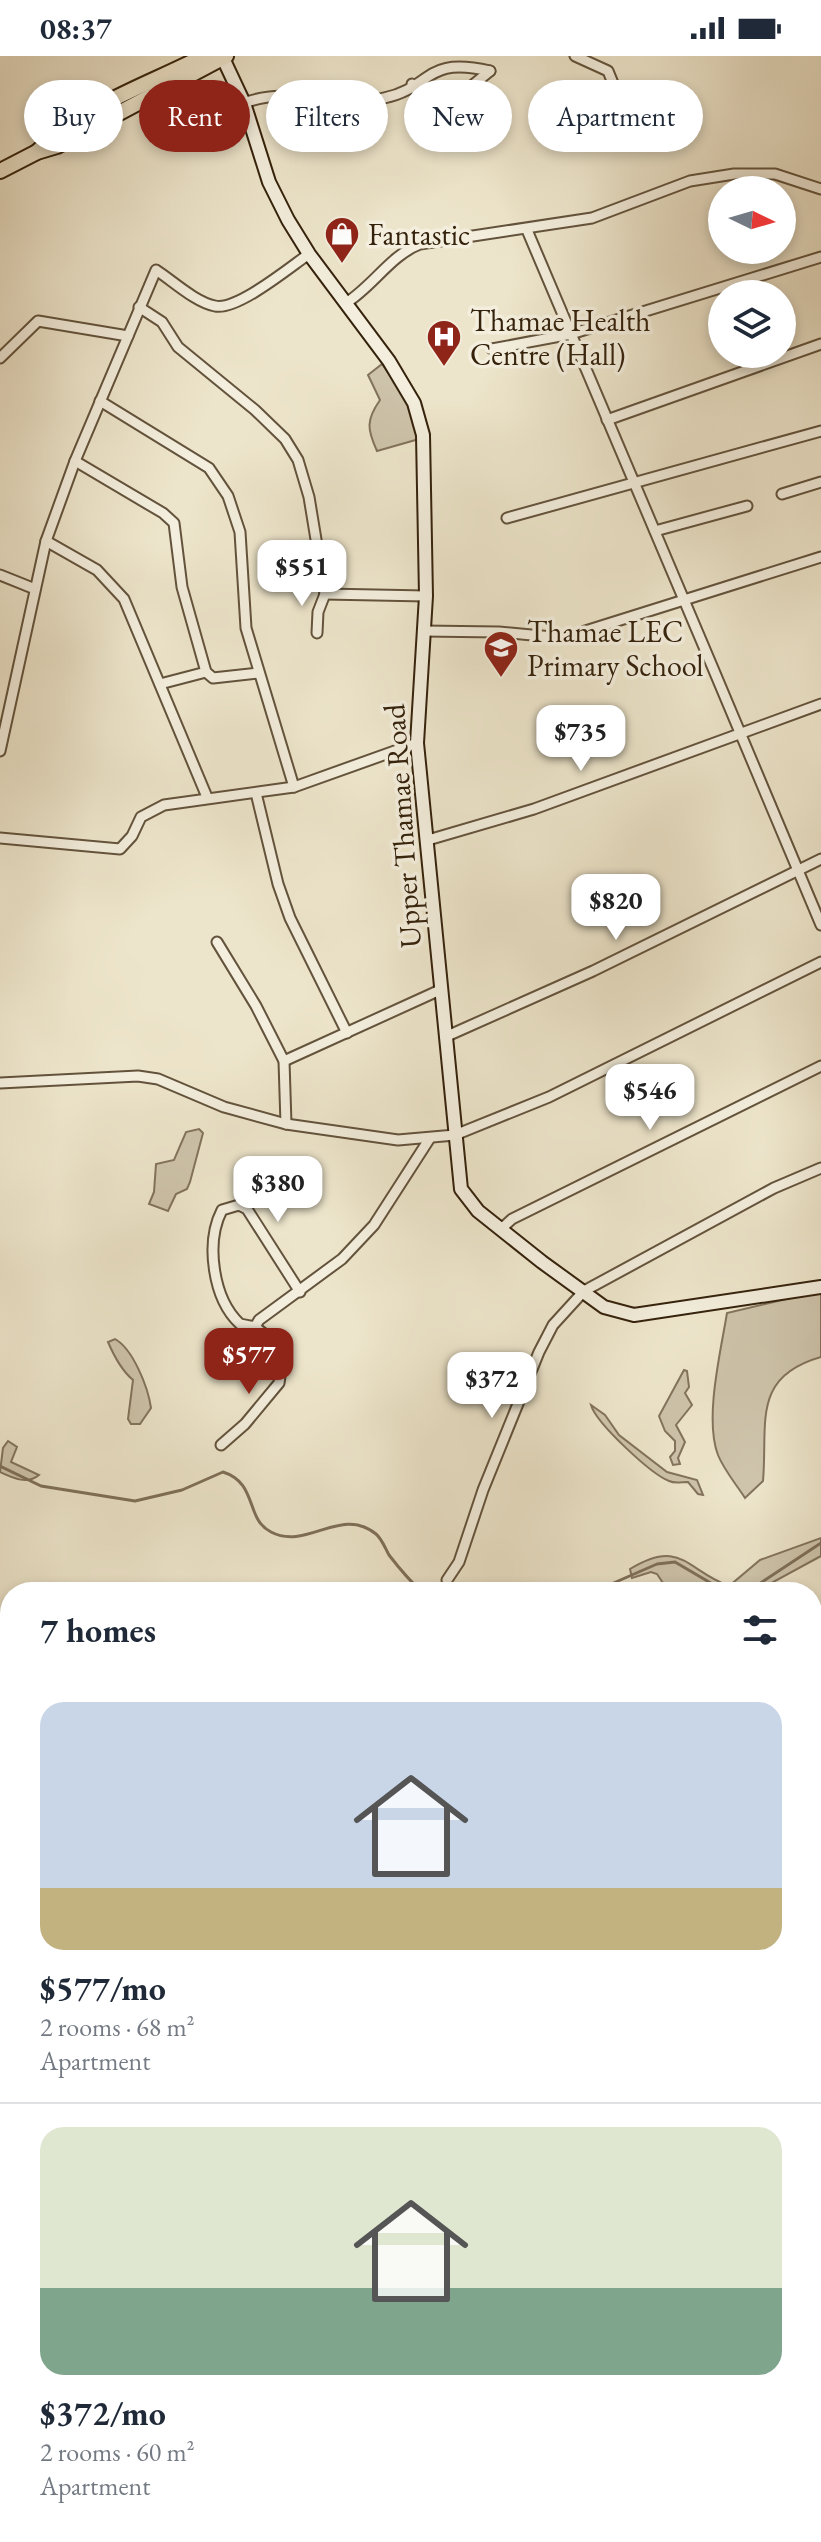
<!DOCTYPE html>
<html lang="en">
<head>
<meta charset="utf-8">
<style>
  :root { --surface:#fff; --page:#f2f2f3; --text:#1f2937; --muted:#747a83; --line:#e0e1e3; --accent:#8f2418 }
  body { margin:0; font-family:"EB Garamond",serif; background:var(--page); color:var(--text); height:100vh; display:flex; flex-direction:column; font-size:30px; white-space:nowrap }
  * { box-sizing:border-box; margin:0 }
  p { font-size:26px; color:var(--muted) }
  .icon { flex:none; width:44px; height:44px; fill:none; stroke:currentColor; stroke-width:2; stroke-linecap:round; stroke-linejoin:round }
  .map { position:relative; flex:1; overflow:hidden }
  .panel { position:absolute; left:0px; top:1526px; width:822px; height:960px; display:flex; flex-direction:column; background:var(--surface); border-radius:32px 32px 0 0; box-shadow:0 4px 12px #0003 }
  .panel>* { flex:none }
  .banner { position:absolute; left:24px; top:24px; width:774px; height:72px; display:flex; gap:16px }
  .needle { width:52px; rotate:95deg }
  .buttons { position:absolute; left:708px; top:120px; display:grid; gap:16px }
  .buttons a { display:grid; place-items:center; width:88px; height:88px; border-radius:50%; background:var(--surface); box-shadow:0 4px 12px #0003; font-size:40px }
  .price { position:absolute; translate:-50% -68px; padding:0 18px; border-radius:16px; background:#fff; color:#222; font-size:26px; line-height:52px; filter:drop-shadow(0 2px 4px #0008) }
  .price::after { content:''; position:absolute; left:50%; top:48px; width:24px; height:18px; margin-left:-12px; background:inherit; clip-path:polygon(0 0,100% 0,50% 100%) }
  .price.selected { background:var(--accent); color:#fff }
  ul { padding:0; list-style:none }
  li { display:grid; align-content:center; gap:16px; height:424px; padding:0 40px }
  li+li { border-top:2px solid var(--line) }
  li span { display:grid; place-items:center; height:248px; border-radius:24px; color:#555 }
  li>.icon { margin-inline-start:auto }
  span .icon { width:144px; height:144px; fill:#fffc; stroke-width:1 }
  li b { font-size:34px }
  h2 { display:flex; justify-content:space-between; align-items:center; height:96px; padding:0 40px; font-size:34px }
  .tag { padding:0 28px; border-radius:36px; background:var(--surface); box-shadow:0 4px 12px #0003; font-size:28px; line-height:72px }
  .tag.selected { background:var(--accent); color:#fff }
  .status { display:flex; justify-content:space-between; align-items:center; height:56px; padding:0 40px; background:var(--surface); direction:ltr }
  .status svg { height:22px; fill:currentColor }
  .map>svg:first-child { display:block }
</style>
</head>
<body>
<div class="status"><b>08:37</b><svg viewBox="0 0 49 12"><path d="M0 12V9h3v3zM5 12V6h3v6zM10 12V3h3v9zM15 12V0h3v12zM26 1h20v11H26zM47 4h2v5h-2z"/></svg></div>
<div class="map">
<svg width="821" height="2486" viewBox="0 0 821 2486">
  <rect width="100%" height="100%" fill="#ede5cb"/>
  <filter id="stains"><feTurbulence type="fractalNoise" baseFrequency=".0025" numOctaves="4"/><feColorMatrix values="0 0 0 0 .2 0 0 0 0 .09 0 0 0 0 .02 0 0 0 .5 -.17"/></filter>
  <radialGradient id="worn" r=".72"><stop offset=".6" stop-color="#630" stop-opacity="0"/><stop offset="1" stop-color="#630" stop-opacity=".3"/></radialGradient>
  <g fill="#cec4ab" stroke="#82735c" stroke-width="2">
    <path d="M382,308L408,345L419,383L377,395C367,373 366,364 380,344L368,319Z"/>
    <polygon points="199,1073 203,1077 190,1126 187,1133 176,1138 168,1155 149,1148 154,1136 156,1108 174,1104 186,1076"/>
    <path d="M821,1235V1301C751,1321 768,1367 763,1425L745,1442C736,1428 724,1414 718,1399C704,1363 721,1294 727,1257Z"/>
    <path d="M115,1283C133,1293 148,1331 151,1352L140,1368H131L128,1363L133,1324C121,1314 114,1300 108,1286Z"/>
    <polygon points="684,1314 687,1315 689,1331 685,1337 692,1349 676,1369 685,1386 678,1402 680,1408 673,1409 670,1401 675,1395 675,1385 665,1375 659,1360"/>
    <path d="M591,1349L605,1359L619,1379L667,1416L697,1424L703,1439L698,1438L688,1426C681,1426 675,1428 669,1425C651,1418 596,1367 591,1349Z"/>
    <path d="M8,1385L17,1391L11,1406L39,1419C27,1429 13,1422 0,1416L3,1392Z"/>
    <path d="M821,1482V1500L755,1536H669L657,1518L651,1516L632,1522L630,1513C681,1482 686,1514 729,1530L760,1504Z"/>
    <polygon points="812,2466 821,2477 821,2486 463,2486 460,2476 812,2476"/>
  </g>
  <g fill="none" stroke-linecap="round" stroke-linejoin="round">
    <g stroke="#7e6f58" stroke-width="3">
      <path d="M0,1410L41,1430L135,1445L182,1434L223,1416C258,1427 245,1463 271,1476C307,1495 341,1449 376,1478C382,1483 385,1492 389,1499C399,1512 410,1525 422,1536"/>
      <polyline points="593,1536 657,1508 675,1506 726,1536"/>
      <polyline points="747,1536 821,1487"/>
      <polyline points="812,1630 821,1594"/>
      <polyline points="812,1645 821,1659"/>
      <polyline points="812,1920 821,1906"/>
      <polyline points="450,2476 452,2486"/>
      <polyline points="421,2486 428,2476"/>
    </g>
    <defs>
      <g id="street">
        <polyline points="575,0 608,15 619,42"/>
        <polyline points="412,28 422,43 427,66 490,15"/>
        <path d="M244,47C288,30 337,52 384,42C434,31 423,0 490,15"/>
        <path d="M527,174C625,405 724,637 821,869"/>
        <path d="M346,247C373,230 391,199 420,188L592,162L690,125L734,118H775L821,133"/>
        <polyline points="139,251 162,266 178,291 255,354 285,383 298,404 309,441 325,538 318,556 317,577"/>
        <polyline points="492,293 571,278 821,201"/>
        <polyline points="0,302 38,265 128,280"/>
        <polyline points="100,345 209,412 228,440 240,476 246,572 294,731"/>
        <polyline points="607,364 821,288"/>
        <polyline points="75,405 163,457 174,467 182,531 206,616 213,622 259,617"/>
        <polyline points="782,438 821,426"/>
        <polyline points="507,462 821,375"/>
        <polyline points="655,475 747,450"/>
        <polyline points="46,485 97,514 124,543 207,741"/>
        <polyline points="0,519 35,533"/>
        <polyline points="325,538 426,540"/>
        <polyline points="423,575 499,576 563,582 821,501"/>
        <polyline points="160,628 206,616"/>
        <path d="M0,695L46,485L75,405L156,214C173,225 195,246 215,250C237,255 290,211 309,198"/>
        <polyline points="256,737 278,828 290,862 347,977"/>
        <polyline points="0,782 120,793 132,780 141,761 164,749 294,731 417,687"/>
        <polyline points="428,784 534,753 821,648"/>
        <polyline points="217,886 256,950 284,1005 286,1068"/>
        <polyline points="445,981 593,915 821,803"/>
        <polyline points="284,1005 440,934"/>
        <polyline points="0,1027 138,1020 158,1023 224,1051 286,1068 398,1084 455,1079 549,1041 821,906"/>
        <polyline points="501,1173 512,1163 821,1010"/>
        <polyline points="255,1271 259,1264 342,1203 374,1169 430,1082"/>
        <path d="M221,1389L245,1368L279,1327L284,1293L255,1271L240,1268C213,1243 205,1187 222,1154L239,1149L247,1153L300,1236"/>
        <polyline points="447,1524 459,1506 483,1434 539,1296 553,1269 584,1235 774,1132 821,1112"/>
        <polyline points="0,1764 10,1756"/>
        <polyline points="0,1795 10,1801"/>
        <polyline points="821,1943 814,1962 821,1978"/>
        <polyline points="812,2122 821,2082"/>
        <polyline points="812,2253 816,2389 813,2455 821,2472"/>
        <polyline points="0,2293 10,2281"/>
        <polyline points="376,2486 383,2476"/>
      </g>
      <g id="secondary">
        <polyline points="222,0 244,47 269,126 288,164 309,198 389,305 414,347 423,379 426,540 417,687 461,1133 478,1155 542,1206 604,1251 634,1259 821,1231"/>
        <polyline points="0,2144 10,2153"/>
        <polyline points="309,2476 318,2486"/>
      </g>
      <g id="primary">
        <path d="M37,96C81,50 148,29 204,0"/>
        <polyline points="0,115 37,96 57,90 226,0"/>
      </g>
    </defs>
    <use href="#street" stroke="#63533c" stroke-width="13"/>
    <use href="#secondary" stroke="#35220c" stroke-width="16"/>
    <use href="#primary" stroke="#35220c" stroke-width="18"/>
    <use href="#street" stroke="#f3eedd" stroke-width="9"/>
    <use href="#secondary" stroke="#f3eedd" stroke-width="12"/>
    <use href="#primary" stroke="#ede5cb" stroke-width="14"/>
  </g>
  <defs>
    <symbol id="shop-pin" viewBox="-11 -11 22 30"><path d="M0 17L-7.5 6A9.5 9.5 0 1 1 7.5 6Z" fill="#8f2418" stroke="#f3eedd"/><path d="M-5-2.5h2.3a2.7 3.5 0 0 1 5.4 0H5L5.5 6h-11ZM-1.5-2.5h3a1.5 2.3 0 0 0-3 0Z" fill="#fff"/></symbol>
    <symbol id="hospital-pin" viewBox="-11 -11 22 30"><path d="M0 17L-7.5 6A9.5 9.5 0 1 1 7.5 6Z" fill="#8f2418" stroke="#f3eedd"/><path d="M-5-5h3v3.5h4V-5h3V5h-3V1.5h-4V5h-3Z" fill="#fff"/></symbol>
    <symbol id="school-pin" viewBox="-11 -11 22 30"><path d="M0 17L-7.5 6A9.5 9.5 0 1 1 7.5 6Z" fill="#8f2418" stroke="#f3eedd"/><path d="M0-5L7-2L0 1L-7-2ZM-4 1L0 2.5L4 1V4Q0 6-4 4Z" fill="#fff"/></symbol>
  </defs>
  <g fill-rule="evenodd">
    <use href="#shop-pin" x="322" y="158" width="40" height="54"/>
    <use href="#hospital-pin" x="424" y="261" width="40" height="54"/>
    <use href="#school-pin" x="481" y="572" width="40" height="54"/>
  </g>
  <g text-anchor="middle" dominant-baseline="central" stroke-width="7" stroke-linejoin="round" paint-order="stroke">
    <g font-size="30" fill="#35220c" stroke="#f3eedd" text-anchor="start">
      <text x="368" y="178">Fantastic</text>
      <text x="470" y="264">Thamae Health<tspan x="470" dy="34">Centre (Hall)</tspan></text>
      <text x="527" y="575">Thamae LEC<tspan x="527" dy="34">Primary School</tspan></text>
    </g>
    <g font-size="30" fill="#35220c" stroke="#f3eedd">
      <text transform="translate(402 770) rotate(-94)">Upper Thamae Road</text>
    </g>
  </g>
  <rect width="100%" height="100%" filter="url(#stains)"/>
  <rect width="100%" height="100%" fill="url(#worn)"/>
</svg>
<div class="buttons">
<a><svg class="needle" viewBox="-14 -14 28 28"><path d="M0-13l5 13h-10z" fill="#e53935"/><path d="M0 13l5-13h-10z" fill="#747a83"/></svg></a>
<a><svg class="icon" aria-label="layers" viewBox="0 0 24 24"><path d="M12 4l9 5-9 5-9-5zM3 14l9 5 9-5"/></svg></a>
</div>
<b class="price" style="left:302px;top:552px">$551</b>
<b class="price" style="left:581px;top:717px">$735</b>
<b class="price" style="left:616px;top:886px">$820</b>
<b class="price" style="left:650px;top:1076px">$546</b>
<b class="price" style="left:278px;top:1168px">$380</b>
<b class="price selected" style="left:249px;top:1340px">$577</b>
<b class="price" style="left:492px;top:1364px">$372</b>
<div class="banner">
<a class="tag">Buy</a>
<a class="tag selected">Rent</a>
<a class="tag">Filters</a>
<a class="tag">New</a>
<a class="tag">Apartment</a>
</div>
<section class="panel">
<h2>7 homes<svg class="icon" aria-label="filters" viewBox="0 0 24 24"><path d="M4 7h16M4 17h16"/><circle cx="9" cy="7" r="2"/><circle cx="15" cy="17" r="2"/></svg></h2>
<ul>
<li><span style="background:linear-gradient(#c9d6e8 75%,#c2b280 0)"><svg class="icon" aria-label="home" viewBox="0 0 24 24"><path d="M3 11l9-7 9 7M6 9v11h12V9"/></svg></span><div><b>$577/mo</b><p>2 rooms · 68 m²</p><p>Apartment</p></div></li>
<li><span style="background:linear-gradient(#dfe7d0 65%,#7fa58c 0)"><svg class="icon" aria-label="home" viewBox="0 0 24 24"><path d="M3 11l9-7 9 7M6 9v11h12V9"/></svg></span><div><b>$372/mo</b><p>2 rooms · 60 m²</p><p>Apartment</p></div></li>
</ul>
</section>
</div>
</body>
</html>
